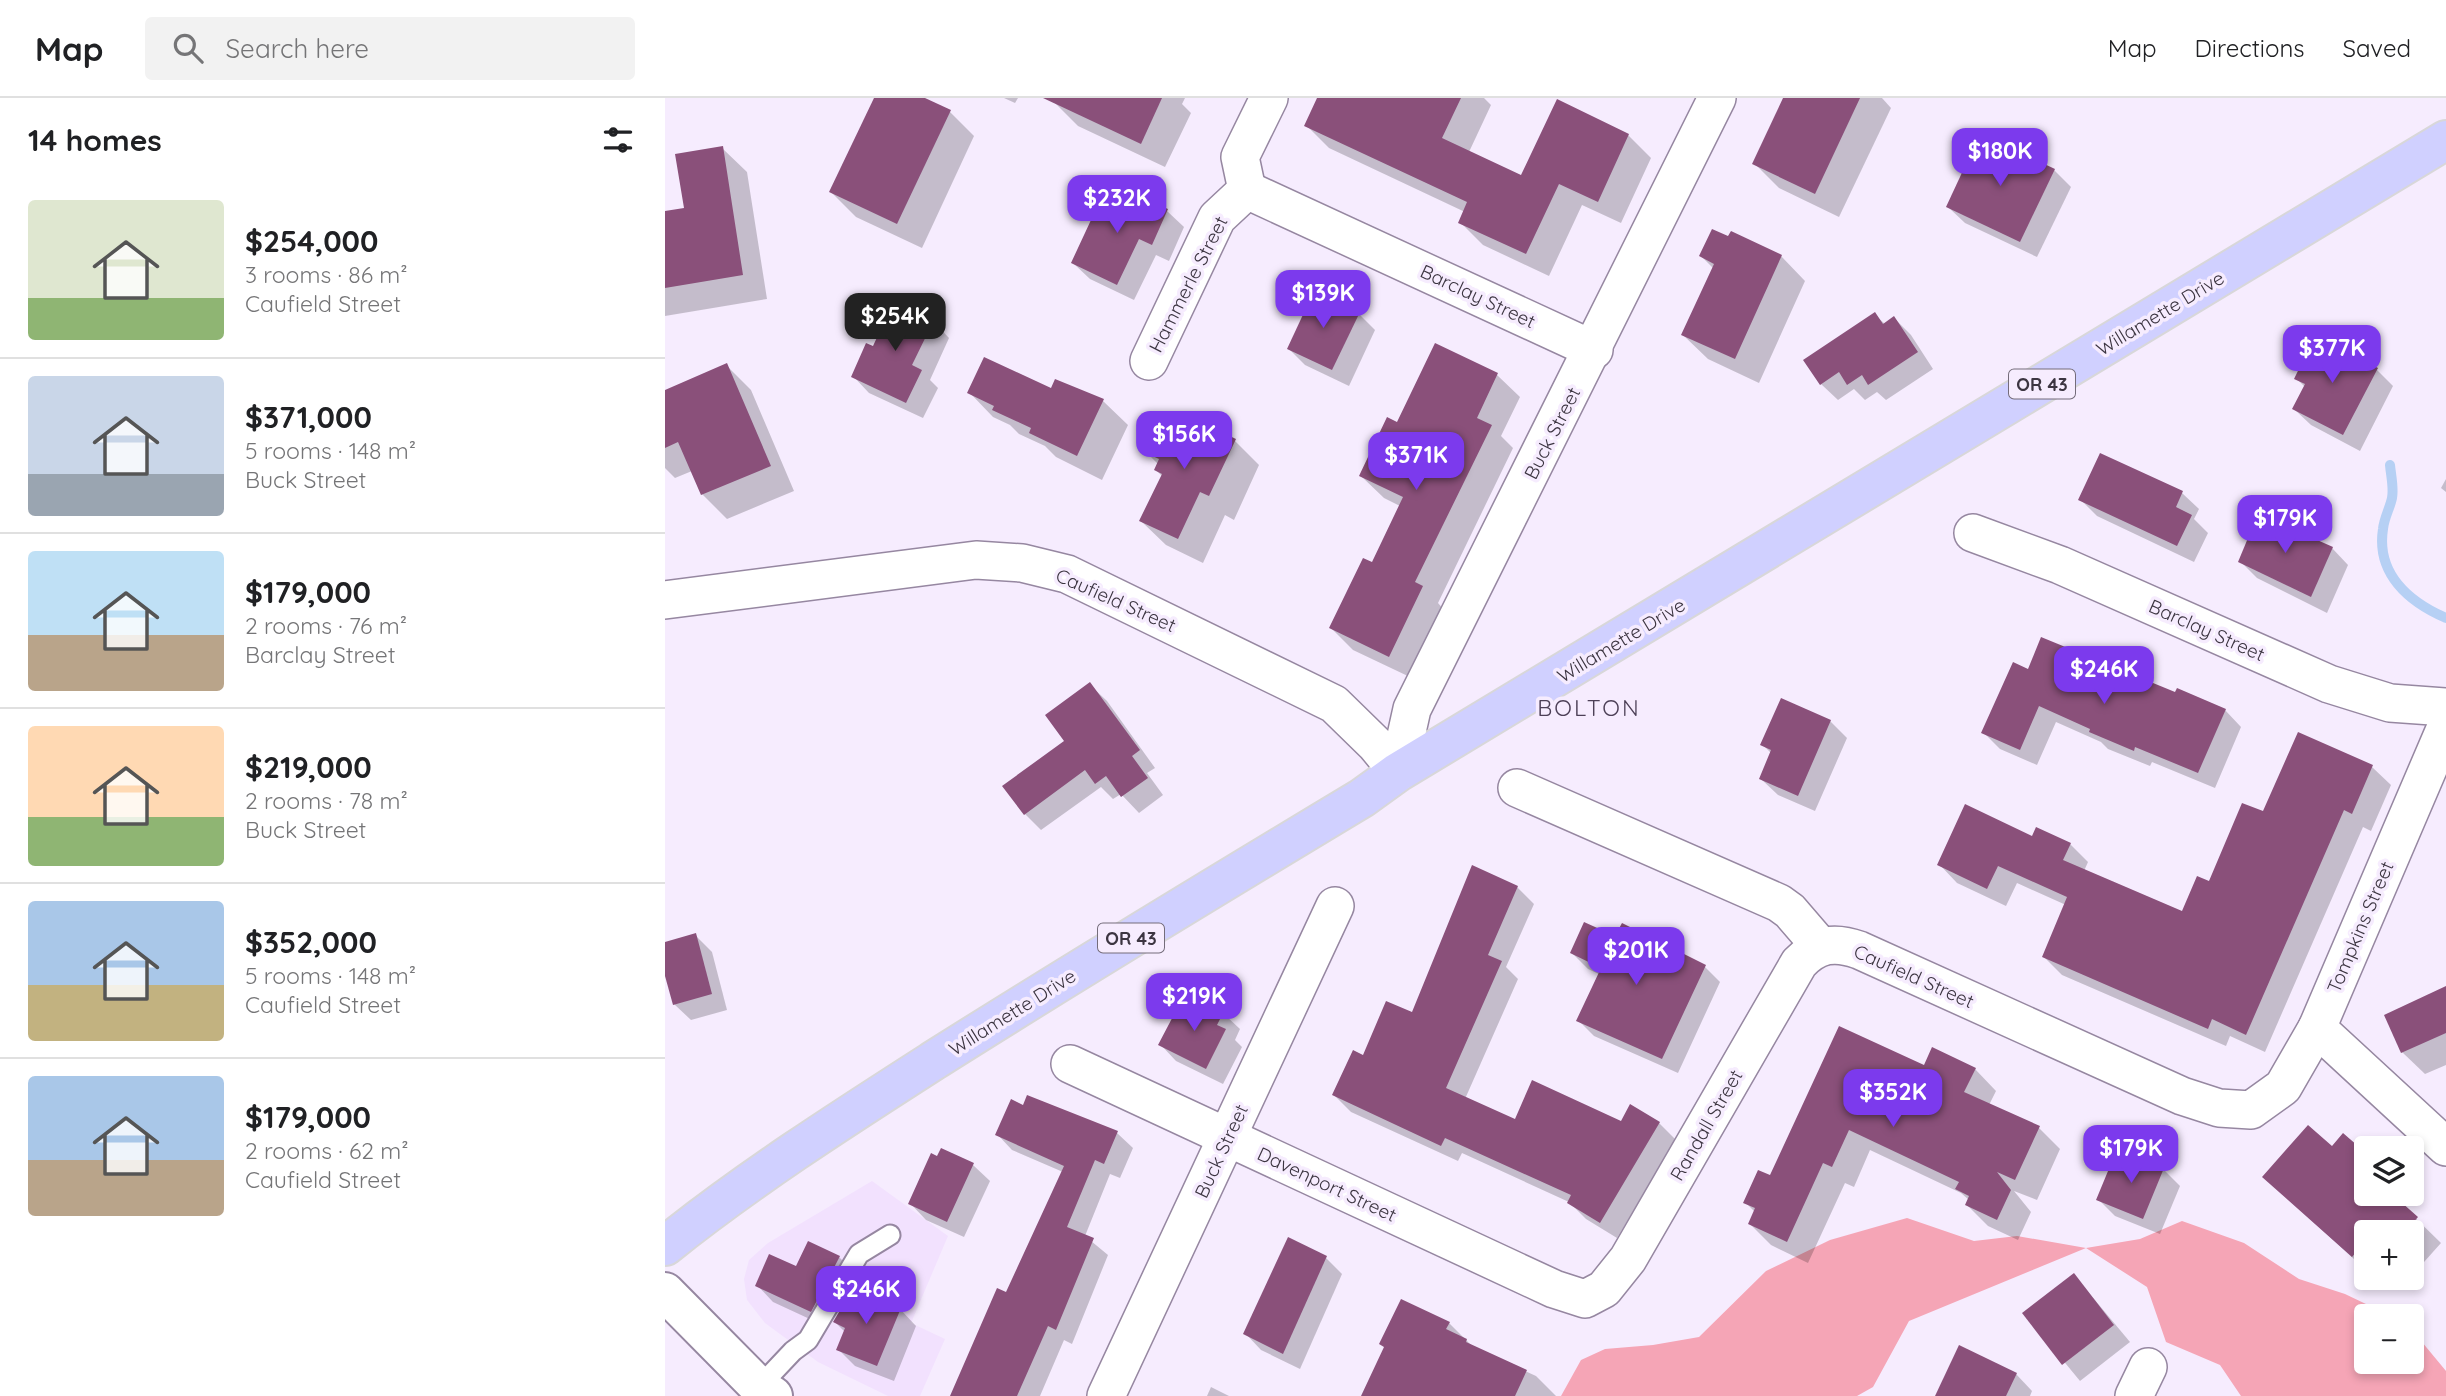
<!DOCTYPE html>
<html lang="en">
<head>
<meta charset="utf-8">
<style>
  :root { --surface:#fff; --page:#f2f2f2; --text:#202124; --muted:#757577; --line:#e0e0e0; --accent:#7c3aed }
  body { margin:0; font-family:Quicksand,sans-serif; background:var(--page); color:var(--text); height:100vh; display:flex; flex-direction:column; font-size:26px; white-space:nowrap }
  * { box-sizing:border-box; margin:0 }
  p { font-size:23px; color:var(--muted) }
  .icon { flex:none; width:38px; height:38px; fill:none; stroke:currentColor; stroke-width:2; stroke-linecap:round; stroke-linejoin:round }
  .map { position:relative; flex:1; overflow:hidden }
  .drawer { display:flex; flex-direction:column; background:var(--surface); width:665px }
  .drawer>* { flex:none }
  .tools { position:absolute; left:1689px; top:1038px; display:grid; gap:14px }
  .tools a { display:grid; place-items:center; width:70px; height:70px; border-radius:7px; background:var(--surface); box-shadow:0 4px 10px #0003; font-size:35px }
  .price { position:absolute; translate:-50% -60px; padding:0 16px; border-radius:14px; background:var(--accent); color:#fff; font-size:23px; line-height:46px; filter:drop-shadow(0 2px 4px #0008) }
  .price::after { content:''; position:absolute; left:50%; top:42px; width:21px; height:16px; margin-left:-10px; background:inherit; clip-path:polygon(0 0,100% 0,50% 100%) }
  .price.selected { background:#222; color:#fff }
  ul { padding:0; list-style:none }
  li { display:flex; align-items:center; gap:21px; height:175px; padding:0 28px }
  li+li { border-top:2px solid var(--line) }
  li span { display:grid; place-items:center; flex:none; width:196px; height:140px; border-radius:7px; color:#555 }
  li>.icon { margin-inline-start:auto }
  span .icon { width:84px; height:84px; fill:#fffc; stroke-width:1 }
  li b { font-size:30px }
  h2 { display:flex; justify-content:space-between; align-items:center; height:84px; padding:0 28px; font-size:30px }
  header { display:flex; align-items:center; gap:42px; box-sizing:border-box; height:98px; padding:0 35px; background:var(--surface); border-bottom:2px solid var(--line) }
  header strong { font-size:33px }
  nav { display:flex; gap:38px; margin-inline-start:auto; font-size:24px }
  .search { width:490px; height:63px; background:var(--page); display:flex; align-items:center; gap:18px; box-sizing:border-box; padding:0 24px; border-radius:7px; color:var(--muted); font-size:26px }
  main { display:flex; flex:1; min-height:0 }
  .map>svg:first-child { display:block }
</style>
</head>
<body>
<header>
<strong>Map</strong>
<div class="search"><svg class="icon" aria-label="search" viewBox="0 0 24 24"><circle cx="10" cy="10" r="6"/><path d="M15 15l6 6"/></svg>Search here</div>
<nav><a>Map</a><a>Directions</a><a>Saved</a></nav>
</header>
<main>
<section class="drawer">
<h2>14 homes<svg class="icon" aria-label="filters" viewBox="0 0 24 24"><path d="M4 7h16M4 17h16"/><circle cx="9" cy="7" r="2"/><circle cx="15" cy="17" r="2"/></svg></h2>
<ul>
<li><span style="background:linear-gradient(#dfe7d0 70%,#8fb573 0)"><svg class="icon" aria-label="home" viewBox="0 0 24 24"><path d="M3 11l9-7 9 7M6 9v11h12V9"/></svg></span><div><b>$254,000</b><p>3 rooms · 86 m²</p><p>Caufield Street</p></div></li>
<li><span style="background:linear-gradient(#c9d6e8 70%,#9aa5b1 0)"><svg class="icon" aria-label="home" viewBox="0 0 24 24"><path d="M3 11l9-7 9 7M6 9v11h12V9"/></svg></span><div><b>$371,000</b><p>5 rooms · 148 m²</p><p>Buck Street</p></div></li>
<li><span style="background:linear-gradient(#bfe0f5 60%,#b9a48a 0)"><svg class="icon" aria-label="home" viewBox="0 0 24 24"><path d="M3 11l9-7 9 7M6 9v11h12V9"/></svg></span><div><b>$179,000</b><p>2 rooms · 76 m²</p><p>Barclay Street</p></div></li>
<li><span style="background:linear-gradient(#ffd9b3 65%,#8fb573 0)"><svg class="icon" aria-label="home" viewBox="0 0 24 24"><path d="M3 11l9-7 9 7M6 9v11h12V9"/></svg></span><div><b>$219,000</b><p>2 rooms · 78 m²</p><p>Buck Street</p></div></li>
<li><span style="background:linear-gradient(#a9c7e8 60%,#c2b280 0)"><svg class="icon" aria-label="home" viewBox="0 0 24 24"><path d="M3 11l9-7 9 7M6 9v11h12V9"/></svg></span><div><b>$352,000</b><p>5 rooms · 148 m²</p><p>Caufield Street</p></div></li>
<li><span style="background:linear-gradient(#a9c7e8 60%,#b9a48a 0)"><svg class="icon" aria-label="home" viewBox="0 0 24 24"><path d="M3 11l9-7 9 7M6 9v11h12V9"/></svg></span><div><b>$179,000</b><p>2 rooms · 62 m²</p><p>Caufield Street</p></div></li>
</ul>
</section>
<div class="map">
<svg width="1781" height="1298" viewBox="0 0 1781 1298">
  <rect width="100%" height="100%" fill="#f6ecfe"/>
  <polygon fill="#f2e1fe" points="207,1083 283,1138 246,1225 280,1241 255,1298 223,1298 153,1264 100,1225 82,1202 79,1181 84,1162 103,1145"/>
  <polygon fill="#f5a5b6" points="1242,1120 1309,1143 1352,1138 1421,1150 1475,1141 1517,1123 1579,1145 1634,1181 1680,1196 1726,1218 1701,1218 1701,1264 1746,1264 1747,1232 1781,1273 1781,1298 1576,1298 1555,1267 1501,1244 1482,1189 1421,1150 1244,1223 1208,1289 1192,1298 896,1298 916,1262 940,1251 988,1247 1034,1239 1101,1173 1165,1142"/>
  <g fill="#0003">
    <polygon points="211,0 256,0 285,14 309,38 257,150 191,119 166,94"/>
    <polygon points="339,0 353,0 350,5"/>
    <polygon points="389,0 520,0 517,6 526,15 500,69 413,28 388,3"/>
    <polygon points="654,0 819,0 826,7 804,54 857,79 893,4 963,37 986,60 956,125 917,107 884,178 818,147 795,124 800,114 664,50 641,27"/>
    <polygon points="1120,0 1217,0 1226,10 1174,119 1114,90 1089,65"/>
    <polygon points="57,50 82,74 102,201 0,218 0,115 21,111"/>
    <polygon points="1389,72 1406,89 1372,159 1300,125 1283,109"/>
    <polygon points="466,96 502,113 519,129 504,163 491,157 469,202 425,181 408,165 461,107"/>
    <polygon points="1064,140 1116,158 1140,183 1094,285 1043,261 1018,237 1049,171 1036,158"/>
    <polygon points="694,216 710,232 684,288 640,267 624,251"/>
    <polygon points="1210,217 1220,226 1229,220 1246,237 1268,271 1221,302 1212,294 1200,302 1189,291 1173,302 1156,286"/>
    <polygon points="268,223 284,240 265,282 273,290 258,320 204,295 188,278 209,251"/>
    <polygon points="770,247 832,277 855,299 836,338 848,350 773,505 779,512 747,580 688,552 666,530 707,466 735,408 719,400 696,378 732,326"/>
    <polygon points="62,268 86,292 129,393 62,421 37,396 27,373 10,380 0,370 0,294"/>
    <polygon points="1712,272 1728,288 1695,353 1646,327 1629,311 1640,289 1631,280"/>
    <polygon points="411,290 438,303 463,327 437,382 391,359 380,348 354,336 345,327 328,319 304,294 410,293"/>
    <polygon points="507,338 570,343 594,367 569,422 560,417 538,465 501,447 476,423 498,379 491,372 493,366 481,354"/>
    <polygon points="1436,357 1517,395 1534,411 1529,421 1543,435 1529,464 1432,418 1415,401"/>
    <polygon points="1781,381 1781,394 1776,390"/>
    <polygon points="1667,450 1683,467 1662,515 1592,480 1575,463"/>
    <polygon points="1364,573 1511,597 1560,612 1576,629 1550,690 1487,664 1485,668 1443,651 1436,644 1391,624 1372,667 1335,651 1319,635"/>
    <polygon points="425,587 442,603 490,670 482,675 498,697 474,715 456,696 448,701 436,689 376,732 360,716 401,644"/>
    <polygon points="1165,623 1182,640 1150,713 1113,697 1096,681 1107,656 1097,646"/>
    <polygon points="1634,637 1707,669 1726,687 1706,733 1698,729 1600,954 1565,938 1561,948 1397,877 1379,859 1401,807 1352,785 1341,808 1292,785 1274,766 1368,740 1405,746 1423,764 1419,773 1518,815 1599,716"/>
    <polygon points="852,789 869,806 841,869 853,881 800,1001 851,1023 957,1025 966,1009 994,1025 1011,1042 952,1140 921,1121 904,1104 797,1055 793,1063 686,1014 669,997 699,959 748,917"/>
    <polygon points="30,837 47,854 62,912 26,922 9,906 0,871 0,846"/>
    <polygon points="951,840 1039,868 1055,884 1013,975 929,938 913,922 934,876 923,871 907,855"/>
    <polygon points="1781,890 1781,967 1760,976 1737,954 1721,918"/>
    <polygon points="535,903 558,915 575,931 570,942 577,949 558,986 511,963 495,946 528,916"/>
    <polygon points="1260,969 1310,971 1331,993 1324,1007 1374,1030 1395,1051 1372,1102 1349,1093 1366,1114 1353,1142 1323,1128 1302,1107 1304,1102 1296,1095 1205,1052 1189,1089 1180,1085 1143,1165 1106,1147 1085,1126 1090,1114 1080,1104 1106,1080"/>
    <polygon points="359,1009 452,1035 468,1050 455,1080 445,1076 420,1138 443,1157 407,1246 399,1242 375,1298 287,1298 341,1197 398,1074 347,1052 332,1036"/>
    <polygon points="1667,1050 1701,1057 1701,1096 1741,1096 1734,1104 1776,1145 1751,1173 1746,1168 1746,1134 1701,1134 1701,1172 1599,1079"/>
    <polygon points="308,1067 325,1083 299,1139 261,1122 245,1105"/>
    <polygon points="1498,1071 1515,1088 1495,1136 1450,1118 1433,1101"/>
    <polygon points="174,1159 191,1176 162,1229 108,1204 92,1187 132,1171"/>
    <polygon points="660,1159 677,1176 635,1271 596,1252 580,1235"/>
    <polygon points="1409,1177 1465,1244 1415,1283 1359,1215"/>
    <polygon points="235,1211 251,1228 229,1283 190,1268 173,1251 180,1234 170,1224"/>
    <polygon points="784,1225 808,1249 871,1278 891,1298 715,1298 720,1250"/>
    <polygon points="1351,1276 1367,1293 1365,1298 1272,1298"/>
    <polygon points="546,1289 564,1298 542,1298"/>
  </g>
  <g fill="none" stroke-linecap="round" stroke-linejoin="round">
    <path stroke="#b6d0f4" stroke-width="10" d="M1725,367C1726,378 1729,390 1727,400C1725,410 1719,420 1718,431C1711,476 1744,504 1781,520"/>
  </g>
  <g fill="#8a507a">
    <polygon points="209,0 260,0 286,12 232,126 164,94"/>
    <polygon points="378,0 497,0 476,46"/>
    <polygon points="652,0 796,0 777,40 856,77 892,1 964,36 933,104 894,86 861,156 793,125 802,104 639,28"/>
    <polygon points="1118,0 1195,0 1150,96 1087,66"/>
    <polygon points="1315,36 1390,71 1355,144 1281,109"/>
    <polygon points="58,48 78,177 0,190 0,113 19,110 10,56"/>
    <polygon points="439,94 460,104 465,94 503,111 487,147 474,141 452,187 406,165"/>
    <polygon points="1047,131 1063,138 1066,133 1117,157 1070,261 1016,237 1049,166 1034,158"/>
    <polygon points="649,193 695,214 667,272 622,251"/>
    <polygon points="229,203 269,222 247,267 257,272 241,305 186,279 201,245 208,248"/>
    <polygon points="1210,214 1218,226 1229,218 1253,254 1203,287 1197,277 1182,287 1174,274 1155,287 1138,262"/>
    <polygon points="1650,238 1713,270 1678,337 1627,311 1640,286 1629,281"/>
    <polygon points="770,245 833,275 812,320 827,327 750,484 758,488 724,559 664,530 698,460 707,464 738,399 694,378 722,319 732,324"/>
    <polygon points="319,259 386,290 390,281 439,301 412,358 364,335 366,330 327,312 329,308 302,295"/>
    <polygon points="62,265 106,368 36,397 13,344 0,350 0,292"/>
    <polygon points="516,315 571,341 544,398 535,394 513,441 474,423 497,376 489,372 494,361 479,354 491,329 506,336"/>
    <polygon points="1435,355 1518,393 1511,409 1527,417 1512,448 1413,402"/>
    <polygon points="1593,416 1668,449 1646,499 1573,464"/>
    <polygon points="1376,539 1510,594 1512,590 1561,611 1533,675 1470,649 1469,653 1424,634 1425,631 1374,608 1355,652 1316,635 1348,564 1363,571"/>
    <polygon points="425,584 475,652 467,658 483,680 456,699 441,678 430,686 420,672 359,717 337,688 399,643 380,617"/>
    <polygon points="1116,600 1166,622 1133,698 1094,681 1106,652 1095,647"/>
    <polygon points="1633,634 1708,667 1687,716 1679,712 1581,937 1547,921 1543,931 1377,859 1402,799 1333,768 1322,791 1272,767 1300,706 1367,738 1371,729 1406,745 1398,762 1517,813 1532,778 1544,783 1577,705 1598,713"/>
    <polygon points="807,767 853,788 823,857 837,863 781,990 850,1021 867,982 956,1023 965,1006 995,1024 935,1125 902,1105 906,1097 780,1040 776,1048 667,997 688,952 698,957 721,903 747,914"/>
    <polygon points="919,824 950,838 957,825 1041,867 997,961 911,923 936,870 905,855"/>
    <polygon points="31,835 47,896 8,907 0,878 0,844"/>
    <polygon points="1781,888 1781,935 1736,955 1719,917"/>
    <polygon points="534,901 559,913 552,927 561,931 541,971 493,947 514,907 528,913"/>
    <polygon points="1174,928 1259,967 1267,949 1311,970 1299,994 1375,1028 1350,1082 1332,1074 1346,1092 1332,1122 1300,1107 1304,1098 1290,1091 1294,1084 1184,1032 1167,1069 1158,1065 1122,1144 1083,1126 1090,1110 1078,1105 1093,1072 1105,1077"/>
    <polygon points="362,997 453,1033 439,1066 430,1062 402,1129 429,1140 391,1232 383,1228 352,1298 285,1298 332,1190 341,1194 399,1068 330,1037 346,1001 358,1007"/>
    <polygon points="1643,1027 1667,1048 1678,1035 1701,1055 1701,1096 1727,1096 1753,1119 1740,1134 1701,1134 1701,1142 1687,1159 1597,1079"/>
    <polygon points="276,1050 309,1065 282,1124 243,1106 266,1055 272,1058"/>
    <polygon points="1463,1055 1499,1070 1478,1121 1431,1102 1448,1061 1458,1066"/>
    <polygon points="623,1139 662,1158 618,1256 578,1236"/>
    <polygon points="143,1143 175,1158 146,1214 90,1188 104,1156 131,1168"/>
    <polygon points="1409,1175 1449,1227 1397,1267 1357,1215"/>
    <polygon points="188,1191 236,1210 212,1268 171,1252 180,1230 168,1224"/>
    <polygon points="736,1201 785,1224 781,1231 802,1241 801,1244 862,1272 850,1298 696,1298 719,1249 714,1246"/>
    <polygon points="1294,1247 1352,1275 1341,1298 1270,1298"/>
  </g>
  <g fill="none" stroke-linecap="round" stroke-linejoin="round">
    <defs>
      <polyline id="lane" points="94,1289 128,1253 143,1242 194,1156 225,1137"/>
      <g id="street">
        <polyline points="582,92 929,252"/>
        <polyline points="484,263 552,120 582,92 575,59 604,0"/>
        <polyline points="1308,435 1395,467 1664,586 1725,605 1781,609"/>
        <polyline points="0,502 311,462 357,465 402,476 669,606 711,647 733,674"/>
        <polyline points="733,674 747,611 1052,0"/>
        <polyline points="852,690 1114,805 1125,813 1156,849"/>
        <polyline points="1652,930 1781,1049"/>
        <path d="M405,966L889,1191L920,1201L939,1191L963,1161L1134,865C1152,846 1169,843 1194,852L1517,998L1554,1010L1586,1012L1618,989L1652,930L1781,629"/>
        <polyline points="441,1298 670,808"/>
        <polyline points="1469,1298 1483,1269"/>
      </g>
      <polyline id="secondary" points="0,1194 94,1289 108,1298"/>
      <path id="primary" d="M0,1148C85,1080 179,1020 271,961C412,872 554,786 697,700L733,674L1781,42"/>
    </defs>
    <use href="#lane" stroke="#9687a1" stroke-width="23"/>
    <use href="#street" stroke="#9687a1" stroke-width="40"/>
    <use href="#secondary" stroke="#9687a1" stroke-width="42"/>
    <use href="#primary" stroke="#d8d7d9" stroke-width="42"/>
    <use href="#lane" stroke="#fff" stroke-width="19"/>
    <use href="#street" stroke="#fff" stroke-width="37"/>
    <use href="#secondary" stroke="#fff" stroke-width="38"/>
    <use href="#primary" stroke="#d0d0ff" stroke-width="38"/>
  </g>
  <g text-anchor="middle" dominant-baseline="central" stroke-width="7" stroke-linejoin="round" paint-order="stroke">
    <g fill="#f6ecfe" stroke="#746c7a" stroke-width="2">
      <rect x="1344" y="271.5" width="66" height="29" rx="5"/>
      <rect x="433" y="825.5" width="66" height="29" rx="5"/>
    </g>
    <g font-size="18" font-weight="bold" fill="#3c3541">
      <text x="1377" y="286">OR 43</text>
      <text x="466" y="840">OR 43</text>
    </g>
    <g font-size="19" fill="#3c3541" stroke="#f6ecfe">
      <text transform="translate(523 186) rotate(-63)">Hammerle Street</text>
      <text transform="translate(813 198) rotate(25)">Barclay Street</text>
      <text transform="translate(1495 215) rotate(-31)">Willamette Drive</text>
      <text transform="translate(887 335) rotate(-63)">Buck Street</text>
      <text transform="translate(451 502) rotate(24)">Caufield Street</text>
      <text transform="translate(1542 532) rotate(24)">Barclay Street</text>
      <text transform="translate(956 542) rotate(-31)">Willamette Drive</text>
      <text transform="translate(1695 829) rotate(-67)">Tompkins Street</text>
      <text transform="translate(1249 878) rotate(24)">Caufield Street</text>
      <text transform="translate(347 914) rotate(-32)">Willamette Drive</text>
      <text transform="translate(1041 1027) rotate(-60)">Randall Street</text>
      <text transform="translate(556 1053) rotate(-65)">Buck Street</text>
      <text transform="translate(662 1086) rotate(25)">Davenport Street</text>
    </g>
    <g font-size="23" letter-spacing="2" fill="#4d4057" stroke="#f6ecfe">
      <text x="924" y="609">BOLTON</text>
    </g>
  </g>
</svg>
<div class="tools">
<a><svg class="icon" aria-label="layers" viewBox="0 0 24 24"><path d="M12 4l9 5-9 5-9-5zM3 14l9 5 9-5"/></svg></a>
<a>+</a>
<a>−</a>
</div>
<b class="price" style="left:1335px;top:90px">$180K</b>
<b class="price" style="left:452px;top:137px">$232K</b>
<b class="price" style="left:658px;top:232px">$139K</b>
<b class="price selected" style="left:230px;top:255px">$254K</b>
<b class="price" style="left:1667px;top:287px">$377K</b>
<b class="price" style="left:519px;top:373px">$156K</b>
<b class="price" style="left:751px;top:394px">$371K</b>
<b class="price" style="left:1620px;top:457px">$179K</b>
<b class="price" style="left:1439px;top:608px">$246K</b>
<b class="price" style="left:971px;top:889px">$201K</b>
<b class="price" style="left:529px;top:935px">$219K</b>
<b class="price" style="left:1228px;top:1031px">$352K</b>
<b class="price" style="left:1466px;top:1087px">$179K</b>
<b class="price" style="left:201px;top:1228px">$246K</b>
</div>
</main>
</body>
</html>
